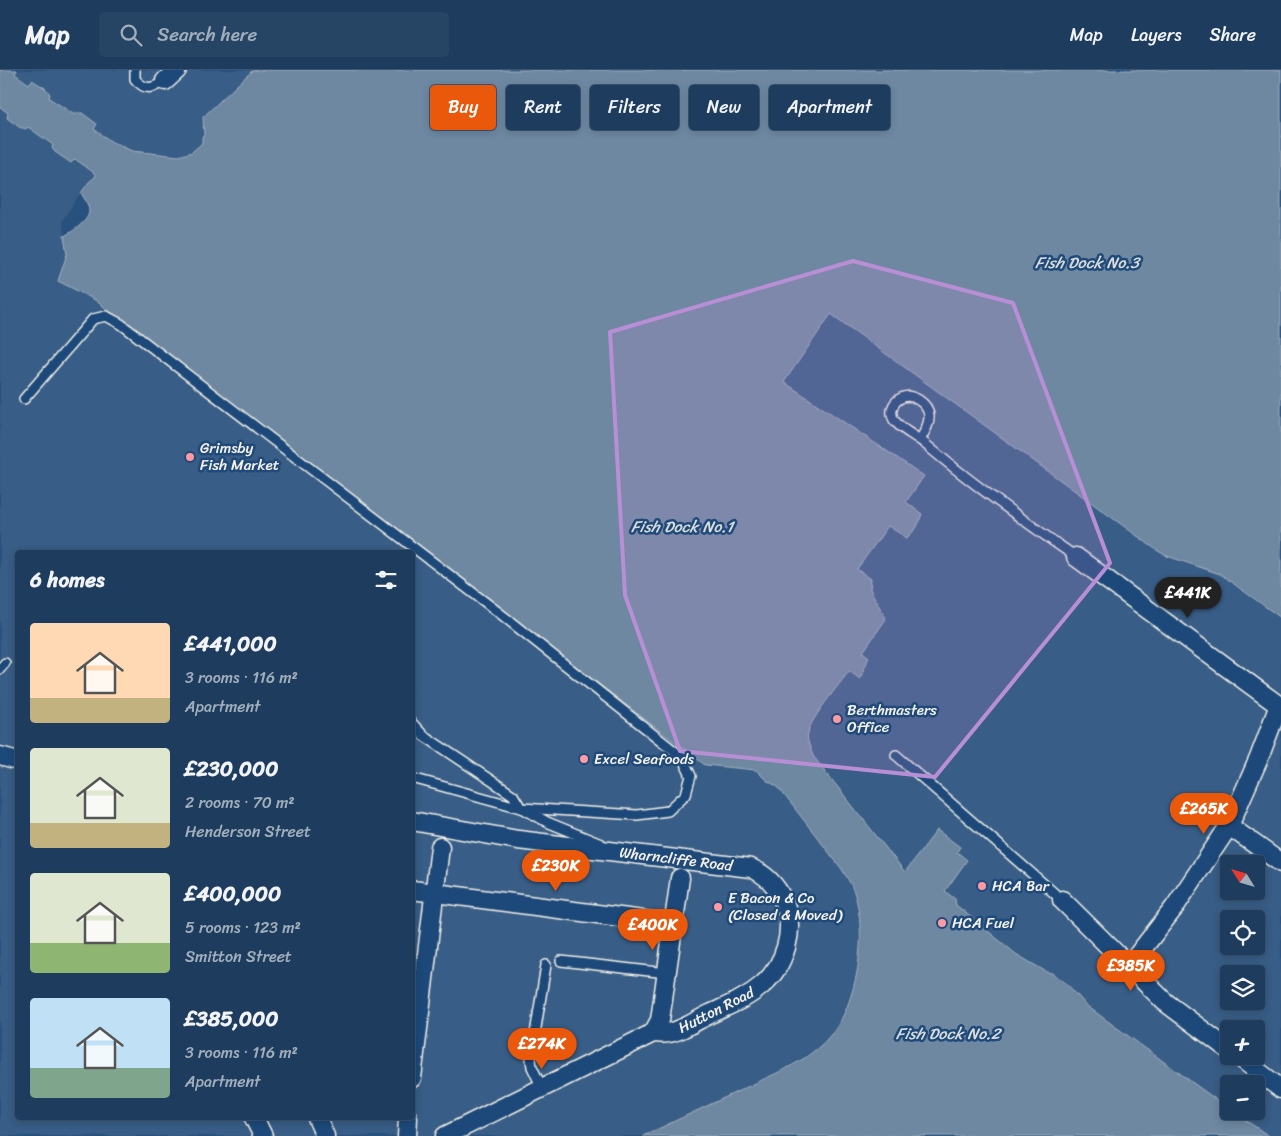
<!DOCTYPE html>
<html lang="en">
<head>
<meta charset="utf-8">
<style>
  :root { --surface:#1e3d5e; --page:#264464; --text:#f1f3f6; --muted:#a1aebc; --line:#3c5673; --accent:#ea580c }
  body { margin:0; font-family:Sriracha,sans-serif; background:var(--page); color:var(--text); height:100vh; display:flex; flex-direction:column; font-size:19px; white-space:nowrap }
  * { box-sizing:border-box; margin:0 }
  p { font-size:16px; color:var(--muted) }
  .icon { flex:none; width:28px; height:28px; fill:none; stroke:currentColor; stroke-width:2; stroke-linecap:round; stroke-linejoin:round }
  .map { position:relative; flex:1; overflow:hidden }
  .drawer { position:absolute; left:15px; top:480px; width:400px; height:570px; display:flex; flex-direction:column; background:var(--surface); border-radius:5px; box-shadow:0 2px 8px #0003,0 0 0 1px var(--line) }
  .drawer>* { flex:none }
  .top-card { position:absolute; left:430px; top:15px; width:475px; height:45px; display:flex; gap:10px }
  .needle { width:32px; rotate:307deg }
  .fabs { position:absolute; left:1220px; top:785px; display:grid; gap:10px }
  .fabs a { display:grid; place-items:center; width:45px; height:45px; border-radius:5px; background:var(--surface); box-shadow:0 2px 8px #0003,0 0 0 1px var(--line); font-size:25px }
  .price { position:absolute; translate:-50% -42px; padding:0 11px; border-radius:18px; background:var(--accent); color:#fff; font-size:16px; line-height:32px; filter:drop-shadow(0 1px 2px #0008) }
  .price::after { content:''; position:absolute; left:50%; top:30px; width:15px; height:11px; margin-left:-8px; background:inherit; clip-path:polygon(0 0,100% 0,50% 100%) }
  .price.selected { background:#222; color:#fff }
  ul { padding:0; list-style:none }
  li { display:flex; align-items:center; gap:15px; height:125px; padding:0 15px }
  li span { display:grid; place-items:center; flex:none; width:140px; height:100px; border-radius:5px; color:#555 }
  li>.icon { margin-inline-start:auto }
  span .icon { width:60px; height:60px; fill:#fffc; stroke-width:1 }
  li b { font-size:21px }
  h2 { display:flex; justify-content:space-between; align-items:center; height:60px; padding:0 15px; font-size:21px }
  .pill { padding:0 18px; border-radius:5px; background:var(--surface); box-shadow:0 2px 8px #0003,0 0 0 1px var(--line); font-size:18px; line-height:45px }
  .pill.selected { background:var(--accent); color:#fff }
  header { display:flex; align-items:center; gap:30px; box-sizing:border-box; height:70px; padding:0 25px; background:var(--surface); border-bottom:1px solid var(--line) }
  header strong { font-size:24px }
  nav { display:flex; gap:28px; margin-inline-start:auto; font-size:18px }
  .search { width:350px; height:45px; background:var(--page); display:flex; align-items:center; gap:12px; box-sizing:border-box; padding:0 18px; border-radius:5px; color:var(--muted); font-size:19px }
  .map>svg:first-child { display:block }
</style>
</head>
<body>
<header>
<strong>Map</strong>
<div class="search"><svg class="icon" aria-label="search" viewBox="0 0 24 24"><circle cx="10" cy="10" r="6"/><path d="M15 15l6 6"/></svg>Search here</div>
<nav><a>Map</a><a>Layers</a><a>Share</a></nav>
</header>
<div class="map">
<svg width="1281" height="1066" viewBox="0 0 1281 1066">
  <rect width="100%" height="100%" fill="#28517e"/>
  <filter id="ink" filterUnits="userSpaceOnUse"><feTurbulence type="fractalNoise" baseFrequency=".02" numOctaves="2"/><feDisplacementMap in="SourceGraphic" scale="10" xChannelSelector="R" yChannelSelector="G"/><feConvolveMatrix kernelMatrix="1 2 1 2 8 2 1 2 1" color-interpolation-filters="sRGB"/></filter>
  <g filter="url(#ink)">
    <g fill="#375d86" fill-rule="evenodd">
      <polygon points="17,0 253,0 203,47 204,66 202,73 192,82 179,86 131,81 120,77 48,27 50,24 45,18 33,10 29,14 15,4"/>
      <path d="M0,37L93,102L96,107L85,116L62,151L67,184L86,224L95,230L705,695L756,700L766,710L778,717L841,798L849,810L857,833L859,851V883L853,921L839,953L829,967L816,979L779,1002L643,1066H0ZM18,482H412V1048H18Z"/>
      <path d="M831,244L1158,481L1167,486L1220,504L1281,548V1066H1269L1232,1041H1256V1014H1229V1039L1087,936L1067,914L1054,905L1045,901L1016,884L955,835V829L945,821L956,782L960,777L937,760L905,802L813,686L809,674L808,663L815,648L849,601L860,609L863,582L886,549L870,519V512L856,499L924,407L784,312ZM1229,794H1256V821H1229ZM1229,849H1256V876H1229ZM1229,904H1256V931H1229ZM1229,959H1256V986H1229Z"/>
    </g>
    <path fill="#6e88a2" stroke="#a4b2be" d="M0,0H17L15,4L29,14L32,10L45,18L50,24L49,28L75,45L77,43H82L97,54L94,59L112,72L132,81L179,86L192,82L202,73V67L204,66L203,47L253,0H1281V548L1220,504L1167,486L1158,481L831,244L784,312L924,406L906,432L922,444L917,457L907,468L888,456L857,499L871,509L870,519L886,549L863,582L869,587L860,609L849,601C840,614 810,649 808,663C806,671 811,679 813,686L905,802L937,760L960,777L957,782L967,790L945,821L955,829L956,835L1016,884L1045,901L1054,904L1067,914L1087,936L1229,1039V1041H1232L1269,1066H643L779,1002C797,993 815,983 829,967C858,935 868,863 854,822C851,813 846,806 841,798L778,717L766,710L756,700L705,695L95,230L58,211L67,184L64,166C72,162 89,151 89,141C89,135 84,128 81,123L89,112L96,106L93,102L75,89L71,93L55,82L52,78L53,75L28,57L26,59L19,57L7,48L8,43L0,37Z"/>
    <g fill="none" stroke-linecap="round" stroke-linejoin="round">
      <defs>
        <g id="service">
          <path d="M135,0V9C145,21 152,19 165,11"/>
          <polyline points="24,329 93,249 106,246 121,254 502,545 682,687 691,706 686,724 668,741 637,745 521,738"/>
          <path d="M920,370C924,363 930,354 929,345C928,334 912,322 901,328C893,332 889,342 894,350C901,360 914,365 924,373C972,414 1024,451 1076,487"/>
          <polyline points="0,599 5,593"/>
          <polyline points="412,653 423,665 513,725 521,738 412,708"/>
          <polyline points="896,685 1062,830"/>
          <polyline points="524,739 547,752 601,774"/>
          <polyline points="561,891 667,903"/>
          <polyline points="542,1018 532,997 531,989 546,895"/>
        </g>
        <g id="minor">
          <polyline points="165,11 177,0"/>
          <polyline points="1076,487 1281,637"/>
          <polyline points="0,686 18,691"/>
          <path d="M412,751L518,770L751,798C767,805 776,815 783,830C797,859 785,896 761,916C746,929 727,936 710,944C699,949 680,962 668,963C664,964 658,963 653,963L445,1066"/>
          <polyline points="1229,756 1281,793"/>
          <polyline points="412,820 674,854"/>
          <polyline points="1062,830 1165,932 1229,980"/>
          <polyline points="1129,896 1174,838 1229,756 1259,688 1279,635"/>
          <polyline points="653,963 660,950 680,808"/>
          <polyline points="1238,986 1281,1019"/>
          <polyline points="412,1008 440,777"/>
          <polyline points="254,1048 263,1066"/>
          <polyline points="317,1048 325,1066"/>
          <polyline points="407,1066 408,1048"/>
        </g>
      </defs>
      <use href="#service" stroke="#f4f1e8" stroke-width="12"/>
      <use href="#minor" stroke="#f4f1e8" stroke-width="21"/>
      <use href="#service" stroke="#1f4a7a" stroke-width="9"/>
      <use href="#minor" stroke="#1f4a7a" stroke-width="18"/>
    </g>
  </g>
  <path fill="#b88ed4" fill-opacity="0.2" stroke="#b88ed4" stroke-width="4" stroke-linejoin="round" d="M853,191L1013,233L1110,493L935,707L680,681L625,525L610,262Z"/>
  <g fill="#ff9aa2" stroke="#1f4a7a" stroke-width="2">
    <circle cx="190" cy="387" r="5"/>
    <circle cx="837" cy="649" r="5"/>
    <circle cx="584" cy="689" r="5"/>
    <circle cx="982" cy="816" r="5"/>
    <circle cx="718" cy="837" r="5"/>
    <circle cx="942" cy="853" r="5"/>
  </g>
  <g text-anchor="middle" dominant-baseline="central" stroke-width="5" stroke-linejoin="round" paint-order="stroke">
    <g font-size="15" fill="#f4f1e8" stroke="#1f4a7a" text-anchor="start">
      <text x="200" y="378">Grimsby<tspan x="200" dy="17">Fish Market</tspan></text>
      <text x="847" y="640">Berthmasters<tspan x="847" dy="17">Office</tspan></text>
      <text x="594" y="689">Excel Seafoods</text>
      <text x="992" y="816">HCA Bar</text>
      <text x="728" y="828">E Bacon &amp; Co<tspan x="728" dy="17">(Closed &amp; Moved)</tspan></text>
      <text x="952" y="853">HCA Fuel</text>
    </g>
    <g font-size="15" fill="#f4f1e8" stroke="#1f4a7a">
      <text transform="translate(676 789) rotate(7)">Wharncliffe Road</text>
      <text transform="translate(716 940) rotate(-27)">Hutton Road</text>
    </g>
    <g font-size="16" font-style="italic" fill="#d9dcda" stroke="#1f4a7a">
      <text x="1087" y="192">Fish Dock No.3</text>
      <text x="682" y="456">Fish Dock No.1</text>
      <text x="948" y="963">Fish Dock No.2</text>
    </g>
  </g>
</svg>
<div class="fabs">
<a><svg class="needle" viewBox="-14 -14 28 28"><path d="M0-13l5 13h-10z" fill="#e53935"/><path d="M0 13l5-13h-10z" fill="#a1aebc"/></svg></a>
<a><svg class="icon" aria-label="locate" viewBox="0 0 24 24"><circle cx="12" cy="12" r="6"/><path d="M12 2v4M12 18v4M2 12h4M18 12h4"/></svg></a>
<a><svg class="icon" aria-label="layers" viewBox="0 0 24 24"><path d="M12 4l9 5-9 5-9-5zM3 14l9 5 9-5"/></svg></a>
<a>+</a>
<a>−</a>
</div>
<b class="price selected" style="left:1188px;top:549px">£441K</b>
<b class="price" style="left:1204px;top:765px">£265K</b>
<b class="price" style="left:556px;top:822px">£230K</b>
<b class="price" style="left:653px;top:881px">£400K</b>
<b class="price" style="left:1131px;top:922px">£385K</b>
<b class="price" style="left:542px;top:1000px">£274K</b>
<div class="top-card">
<a class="pill selected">Buy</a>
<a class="pill">Rent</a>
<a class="pill">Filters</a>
<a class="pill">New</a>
<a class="pill">Apartment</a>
</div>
<section class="drawer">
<h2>6 homes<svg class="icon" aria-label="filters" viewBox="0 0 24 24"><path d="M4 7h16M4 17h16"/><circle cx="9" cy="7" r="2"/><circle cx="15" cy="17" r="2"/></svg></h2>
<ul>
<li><span style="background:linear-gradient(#ffd9b3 75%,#c2b280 0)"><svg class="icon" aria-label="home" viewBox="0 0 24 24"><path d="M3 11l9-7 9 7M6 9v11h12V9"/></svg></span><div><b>£441,000</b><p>3 rooms · 116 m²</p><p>Apartment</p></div></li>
<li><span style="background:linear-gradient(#dfe7d0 75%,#c2b280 0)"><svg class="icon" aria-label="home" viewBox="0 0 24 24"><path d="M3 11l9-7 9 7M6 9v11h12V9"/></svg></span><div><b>£230,000</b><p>2 rooms · 70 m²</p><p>Henderson Street</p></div></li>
<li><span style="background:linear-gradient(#dfe7d0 70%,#8fb573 0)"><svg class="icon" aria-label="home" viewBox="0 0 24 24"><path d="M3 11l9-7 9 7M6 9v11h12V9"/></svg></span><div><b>£400,000</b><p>5 rooms · 123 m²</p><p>Smitton Street</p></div></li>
<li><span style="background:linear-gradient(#bfe0f5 70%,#7fa58c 0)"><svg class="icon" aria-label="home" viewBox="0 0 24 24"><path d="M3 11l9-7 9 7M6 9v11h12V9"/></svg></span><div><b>£385,000</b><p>3 rooms · 116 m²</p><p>Apartment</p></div></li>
</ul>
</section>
</div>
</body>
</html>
